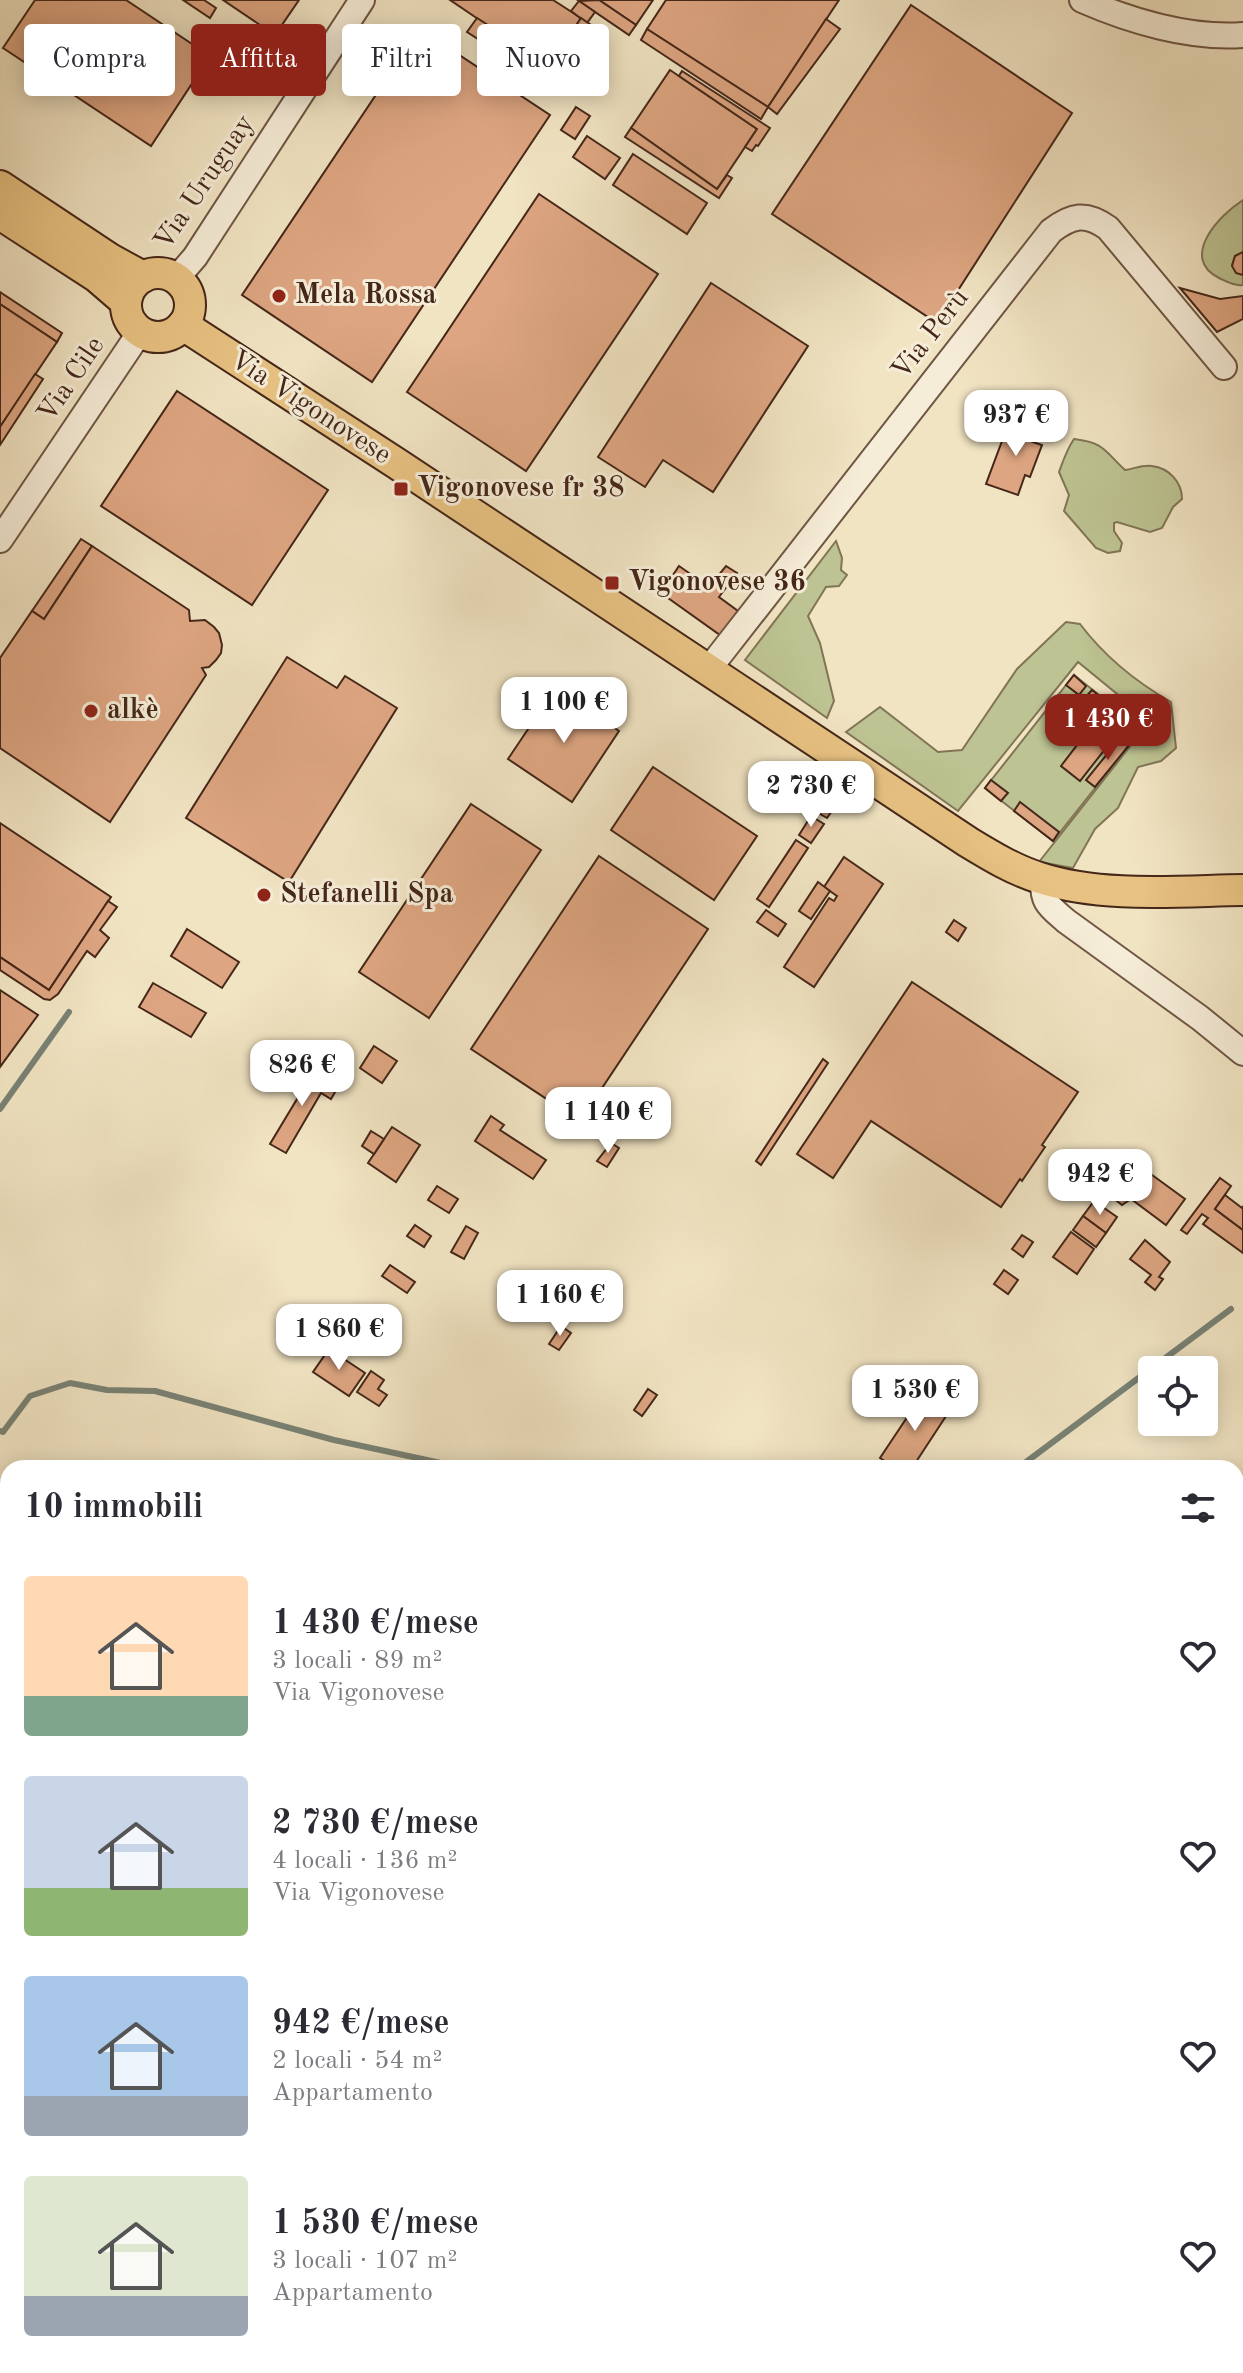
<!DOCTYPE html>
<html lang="it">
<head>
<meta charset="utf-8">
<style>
  :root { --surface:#fff; --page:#f2f2f3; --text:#2b2b33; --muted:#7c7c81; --accent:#8f2418 }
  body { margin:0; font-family:"Old Standard TT",serif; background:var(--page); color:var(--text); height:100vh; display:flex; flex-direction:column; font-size:30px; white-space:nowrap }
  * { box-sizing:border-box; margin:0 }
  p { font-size:26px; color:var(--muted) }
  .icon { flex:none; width:44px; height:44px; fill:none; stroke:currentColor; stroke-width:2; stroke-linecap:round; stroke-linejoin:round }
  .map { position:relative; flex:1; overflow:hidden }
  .drawer { position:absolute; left:0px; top:1460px; width:1244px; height:914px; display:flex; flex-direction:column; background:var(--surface); border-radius:24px 24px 0 0; box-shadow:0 4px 20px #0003 }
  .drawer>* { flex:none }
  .guide { position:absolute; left:24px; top:24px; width:800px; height:72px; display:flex; gap:16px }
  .buttons { position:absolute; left:1138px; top:1356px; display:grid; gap:16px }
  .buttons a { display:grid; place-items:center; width:80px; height:80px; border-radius:8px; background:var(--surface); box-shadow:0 4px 20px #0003; font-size:40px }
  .price { position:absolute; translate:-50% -68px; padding:0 18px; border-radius:16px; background:#fff; color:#222; font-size:26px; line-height:52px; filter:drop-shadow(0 2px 4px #0008) }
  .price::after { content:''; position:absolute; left:50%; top:48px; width:24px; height:18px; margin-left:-12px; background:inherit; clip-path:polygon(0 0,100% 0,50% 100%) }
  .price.selected { background:var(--accent); color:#fff }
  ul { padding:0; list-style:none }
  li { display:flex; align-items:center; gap:24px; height:200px; padding:0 24px }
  li span { display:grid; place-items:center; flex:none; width:224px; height:160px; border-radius:8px; color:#555 }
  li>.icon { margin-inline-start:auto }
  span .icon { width:96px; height:96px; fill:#fffc; stroke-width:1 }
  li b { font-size:34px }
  h2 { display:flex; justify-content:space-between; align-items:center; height:96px; padding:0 24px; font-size:34px }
  .chip { padding:0 28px; border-radius:8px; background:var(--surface); box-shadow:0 4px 20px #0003; font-size:28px; line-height:72px }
  .chip.selected { background:var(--accent); color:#fff }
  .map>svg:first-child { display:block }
</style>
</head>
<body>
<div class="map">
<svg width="1243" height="2373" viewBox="0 0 1243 2373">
  <rect width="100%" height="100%" fill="#f1e4c3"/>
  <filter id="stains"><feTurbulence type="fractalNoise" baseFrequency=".0025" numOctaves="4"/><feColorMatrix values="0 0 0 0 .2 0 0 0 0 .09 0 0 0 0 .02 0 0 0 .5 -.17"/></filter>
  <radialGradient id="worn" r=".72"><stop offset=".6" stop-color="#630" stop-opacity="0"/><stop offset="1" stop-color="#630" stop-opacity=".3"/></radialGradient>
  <g fill="#bdc392" stroke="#817556" stroke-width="2">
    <path d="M1243,200V252L1235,256L1232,265L1236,273L1243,275V285C1234,286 1228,282 1219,278C1179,258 1219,215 1243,200Z"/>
    <path d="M1074,439C1106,443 1104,451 1125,470C1134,469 1143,464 1152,466C1169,468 1182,482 1182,499L1173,507L1162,528L1150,532L1117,522L1114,523V531L1122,543L1120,551L1108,553L1096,548L1064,511L1069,495L1059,472C1063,461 1067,449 1074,439Z"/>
    <polygon points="836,541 842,558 841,570 847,575 839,586 826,587 808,616 820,643 834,701 827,718 745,660"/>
    <path d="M1066,622L1080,624C1105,657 1136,682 1171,702L1176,748L1161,761L1138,767L1118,808L1095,829L1073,868L1039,862L1150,721L1078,662L958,811L846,732L880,707L938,752L962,750L1017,669Z"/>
    <polygon points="1074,675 1142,729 1053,841 985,788"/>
    <polygon points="1243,1755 1243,1922 1236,1919 1236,1761"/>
  </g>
  <g fill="#9bbfb2" stroke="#798275" stroke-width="2">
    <polygon points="0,1514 8,1517 8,1605 0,1602"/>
    <polygon points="1243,1627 1243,1755 1236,1761 1236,1630"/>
  </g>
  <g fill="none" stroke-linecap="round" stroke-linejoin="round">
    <g stroke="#798275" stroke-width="6">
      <polyline points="0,1109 69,1012"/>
      <polyline points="0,1431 3,1432 30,1396 70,1383 107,1390 155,1391 334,1440 464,1468"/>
      <polyline points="1018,1468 1231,1309"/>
    </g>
  </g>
  <g fill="#dda581" stroke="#452719" stroke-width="2">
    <polygon points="35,0 126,0 210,56 151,146 3,48"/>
    <polygon points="183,0 204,0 216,8 210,18"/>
    <polygon points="223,0 299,0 275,35"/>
    <polygon points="450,0 553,0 581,18 549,67"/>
    <polygon points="599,0 653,0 636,25"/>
    <polygon points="599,0 636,25 629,35 579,1"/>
    <polygon points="666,0 839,0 768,107 647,29"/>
    <polygon points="579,1 595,12 587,23 571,11"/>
    <polygon points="911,5 1072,113 937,323 772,214"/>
    <polygon points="477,18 494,29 484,43 467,32"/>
    <polygon points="581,18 597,29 565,77 549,67"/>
    <polygon points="826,19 840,29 777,114 768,107"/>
    <polygon points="420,29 550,115 372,382 242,295"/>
    <polygon points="647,29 768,107 761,119 641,40"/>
    <polygon points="670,70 757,129 717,189 631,128"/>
    <polygon points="682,71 770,128 758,146 756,145 752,151 745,147 757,129 679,76"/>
    <polygon points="576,107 590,116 575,139 561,130"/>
    <polygon points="631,128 717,189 727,175 732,178 719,198 625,137"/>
    <polygon points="587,136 620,158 605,179 573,157"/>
    <polygon points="633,154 707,203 687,234 613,185"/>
    <polygon points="539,194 658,274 526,471 407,392"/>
    <polygon points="1243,252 1243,275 1236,273 1232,266 1235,256"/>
    <polygon points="711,283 808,346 713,492 663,460 645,487 598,457"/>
    <polygon points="1180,288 1220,299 1243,296 1243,319 1217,332"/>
    <polygon points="0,292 62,333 57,342 0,304"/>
    <polygon points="0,304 57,342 0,427"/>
    <polygon points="35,374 43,379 0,445 0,427"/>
    <polygon points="177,391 328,490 252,605 101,506"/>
    <polygon points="1033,420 1043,433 1033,442 1042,445 1030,477 1025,475 1018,495 986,484 1008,425 1020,430"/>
    <polygon points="81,539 92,546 44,619 32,611"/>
    <polygon points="92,546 189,610 190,621 205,620 214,627 219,633 222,645 221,653 216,660 209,667 202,668 206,675 110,822 0,748 0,658 32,611 44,619"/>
    <polygon points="679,566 709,587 726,566 737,573 719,597 738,611 720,635 661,593"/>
    <polygon points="287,657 337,688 345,676 397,708 289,882 186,818"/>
    <polygon points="1074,675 1086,686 1079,695 1066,685"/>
    <polygon points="555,689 619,731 572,802 508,759"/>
    <polygon points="1092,690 1103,699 1095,708 1084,699"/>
    <polygon points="1107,705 1128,721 1121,731 1108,722 1110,719 1102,712"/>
    <polygon points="1097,719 1117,734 1080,781 1061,766"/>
    <polygon points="1121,737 1130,744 1095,787 1086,780"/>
    <polygon points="653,767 757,836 714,900 611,830"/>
    <polygon points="991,780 1008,793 1001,801 985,788"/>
    <polygon points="822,800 834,808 827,818 815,811"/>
    <polygon points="1020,802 1059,832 1053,841 1014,811"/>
    <polygon points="471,804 541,850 429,1018 359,972"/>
    <polygon points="811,816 824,824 811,843 799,835"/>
    <polygon points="0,823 111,897 49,990 0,957"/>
    <polygon points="796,840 808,848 769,907 757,899"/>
    <polygon points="599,856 708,929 580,1121 471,1049"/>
    <polygon points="844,857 883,884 814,987 784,967 829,898 834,901 837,896 824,887"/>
    <polygon points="818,882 830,891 811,919 799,911"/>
    <polygon points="108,901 117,907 100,930 109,938 95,957 87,951 58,994 50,1000 44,999 0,970 0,957 49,990"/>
    <polygon points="766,910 786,924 778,936 757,922"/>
    <polygon points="954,920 966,928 958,941 946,932"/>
    <polygon points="187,929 239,962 222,988 171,956"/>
    <polygon points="912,982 1078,1092 1042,1145 1045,1147 1022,1181 1020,1179 1001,1207 871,1121 833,1178 797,1154"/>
    <polygon points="153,983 206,1013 191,1037 139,1007"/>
    <polygon points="0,990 38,1015 0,1067"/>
    <polygon points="374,1046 397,1061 382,1083 360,1068"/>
    <polygon points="823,1059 828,1063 761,1165 756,1161"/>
    <polygon points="304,1068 338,1087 331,1099 321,1093 286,1153 270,1144 306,1084 298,1079"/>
    <polygon points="491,1116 504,1125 500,1130 546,1160 533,1179 475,1141"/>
    <polygon points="392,1127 420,1145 396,1182 368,1163"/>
    <polygon points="371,1131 384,1139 374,1154 362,1146"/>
    <polygon points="611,1143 619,1148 607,1167 597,1161"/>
    <polygon points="1137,1164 1185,1199 1166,1225 1131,1199 1122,1205 1113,1198"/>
    <polygon points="1220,1178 1231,1186 1215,1209 1243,1230 1243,1253 1203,1224 1208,1218 1202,1214 1187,1234 1181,1230"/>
    <polygon points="437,1186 458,1199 449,1213 428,1200"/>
    <polygon points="1225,1195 1242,1208 1243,1206 1243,1230 1215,1209"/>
    <polygon points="1094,1201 1117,1217 1106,1233 1083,1216"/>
    <polygon points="1083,1216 1106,1233 1096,1247 1073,1230"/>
    <polygon points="415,1225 431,1236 424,1247 407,1236"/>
    <polygon points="466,1226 478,1233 464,1259 451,1252"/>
    <polygon points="1071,1232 1094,1249 1077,1274 1053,1257"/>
    <polygon points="1022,1235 1033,1242 1023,1257 1012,1249"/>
    <polygon points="1145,1240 1170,1262 1159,1277 1163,1279 1155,1290 1145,1282 1151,1275 1130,1259"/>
    <polygon points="390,1265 415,1282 407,1293 382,1276"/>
    <polygon points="1004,1270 1018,1280 1008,1294 994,1284"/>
    <polygon points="592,1279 602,1286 591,1302 581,1295"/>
    <polygon points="561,1326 571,1333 559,1350 549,1344"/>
    <polygon points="329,1349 365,1373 349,1396 313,1372"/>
    <polygon points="371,1371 384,1380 378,1389 387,1395 379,1406 357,1392"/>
    <polygon points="648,1389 657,1395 642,1416 634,1410"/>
    <polygon points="924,1392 950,1410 912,1468 896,1468 880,1458"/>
    <polygon points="6,1743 8,1782 0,1804 0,1760"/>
    <polygon points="5,1789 8,1790 8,2036 0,2033 0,1804"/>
    <polygon points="0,2081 8,2084 8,2128 0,2125"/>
    <polygon points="1236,2137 1243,2140 1243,2212 1236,2209"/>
    <polygon points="0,2318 8,2321 8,2366 22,2366 20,2373 0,2373"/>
    <polygon points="1236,2327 1243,2330 1243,2354 1236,2352"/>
    <polygon points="43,2366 146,2366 143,2373 40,2373"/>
    <polygon points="146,2366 173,2366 171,2373 143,2373"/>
    <polygon points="173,2366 231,2366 248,2373 171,2373"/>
    <polygon points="728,2366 762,2366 759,2373 721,2373 722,2370 727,2371"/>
    <polygon points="1028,2366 1116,2366 1115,2371 1120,2373 1025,2373"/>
    <polygon points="1116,2366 1164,2366 1161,2373 1120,2373 1115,2371"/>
    <polygon points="1179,2366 1210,2366 1207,2373 1188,2373"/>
  </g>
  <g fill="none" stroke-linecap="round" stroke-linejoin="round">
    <defs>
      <g id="minor">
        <path d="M1082,0C1130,21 1190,39 1243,35"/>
        <polyline points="176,279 195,257 362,0"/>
        <polyline points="0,540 140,332"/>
        <path d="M708,670L1051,231C1072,215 1086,212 1108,228L1224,367"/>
        <path d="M1043,879C1042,903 1049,906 1066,921L1200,1018L1243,1053"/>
        <polyline points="0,2189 8,2192"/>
        <polyline points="0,2226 8,2229"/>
        <polyline points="386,2366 405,2373"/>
        <polyline points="486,2366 505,2373"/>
        <polyline points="273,2373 275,2366"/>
      </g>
      <g id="major">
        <polyline points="0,186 110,259 143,277"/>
        <polyline points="0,214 97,277 126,302"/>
        <circle cx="158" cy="305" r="32"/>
        <path d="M183,325L396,463L968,842C991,856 1014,870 1040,878C1102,898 1178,891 1243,890"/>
      </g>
    </defs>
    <use href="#minor" stroke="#705644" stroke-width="28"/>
    <use href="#major" stroke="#452719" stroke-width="34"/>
    <use href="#minor" stroke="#f6edd8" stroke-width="24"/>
    <use href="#major" stroke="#e8c282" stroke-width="30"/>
  </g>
  <g fill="#8f2418" stroke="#f6edd8" stroke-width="3">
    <circle cx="279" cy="296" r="8"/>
    <rect x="393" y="481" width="16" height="16" rx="4"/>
    <rect x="604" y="575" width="16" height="16" rx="4"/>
    <circle cx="91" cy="711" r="8"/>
    <circle cx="264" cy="895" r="8"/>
  </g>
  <g text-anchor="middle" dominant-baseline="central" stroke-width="6" stroke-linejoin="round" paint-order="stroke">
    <g font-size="28" fill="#452719" stroke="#f6edd8">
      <text transform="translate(205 183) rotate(-56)">Via Uruguay</text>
      <text transform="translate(931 335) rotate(-52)">Via Perù</text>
      <text transform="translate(72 380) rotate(-56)">Via Cile</text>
      <text transform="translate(310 408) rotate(33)">Via Vigonovese</text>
    </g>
    <g font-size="28" font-weight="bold" fill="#452719" stroke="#f6edd8" text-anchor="start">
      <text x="295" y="296">Mela Rossa</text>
      <text x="417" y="489">Vigonovese fr 38</text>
      <text x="628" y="583">Vigonovese 36</text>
      <text x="107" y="711">alkè</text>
      <text x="280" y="895">Stefanelli Spa</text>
    </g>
  </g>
  <rect width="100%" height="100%" filter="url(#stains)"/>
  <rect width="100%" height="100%" fill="url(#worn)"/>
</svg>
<div class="buttons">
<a><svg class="icon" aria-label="locate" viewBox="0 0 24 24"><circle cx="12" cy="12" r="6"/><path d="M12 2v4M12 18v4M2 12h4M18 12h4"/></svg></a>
</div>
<b class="price" style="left:1016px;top:458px">937 €</b>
<b class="price" style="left:564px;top:745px">1 100 €</b>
<b class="price selected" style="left:1108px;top:762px">1 430 €</b>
<b class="price" style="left:811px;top:829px">2 730 €</b>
<b class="price" style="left:302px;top:1108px">826 €</b>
<b class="price" style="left:608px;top:1155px">1 140 €</b>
<b class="price" style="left:1100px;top:1217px">942 €</b>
<b class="price" style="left:560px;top:1338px">1 160 €</b>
<b class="price" style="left:339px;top:1372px">1 860 €</b>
<b class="price" style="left:915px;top:1433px">1 530 €</b>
<div class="guide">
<a class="chip">Compra</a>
<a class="chip selected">Affitta</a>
<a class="chip">Filtri</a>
<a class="chip">Nuovo</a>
</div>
<section class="drawer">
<h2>10 immobili<svg class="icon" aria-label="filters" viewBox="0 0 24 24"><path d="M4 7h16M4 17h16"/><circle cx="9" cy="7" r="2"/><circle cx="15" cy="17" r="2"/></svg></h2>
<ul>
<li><span style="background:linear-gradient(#ffd9b3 75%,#7fa58c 0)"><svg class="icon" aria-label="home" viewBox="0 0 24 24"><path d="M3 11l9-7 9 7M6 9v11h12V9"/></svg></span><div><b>1 430 €/mese</b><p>3 locali · 89 m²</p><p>Via Vigonovese</p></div><svg class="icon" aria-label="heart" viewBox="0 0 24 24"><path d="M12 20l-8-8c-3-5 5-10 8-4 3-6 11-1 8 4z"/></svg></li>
<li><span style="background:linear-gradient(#c9d6e8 70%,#8fb573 0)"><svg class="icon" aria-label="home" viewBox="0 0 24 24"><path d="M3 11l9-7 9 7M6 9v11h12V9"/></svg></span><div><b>2 730 €/mese</b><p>4 locali · 136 m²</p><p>Via Vigonovese</p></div><svg class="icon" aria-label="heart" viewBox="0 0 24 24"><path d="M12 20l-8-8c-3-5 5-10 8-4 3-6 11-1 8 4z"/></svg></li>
<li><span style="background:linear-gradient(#a9c7e8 75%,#9aa5b1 0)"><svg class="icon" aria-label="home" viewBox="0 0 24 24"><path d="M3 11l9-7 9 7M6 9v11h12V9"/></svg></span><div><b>942 €/mese</b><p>2 locali · 54 m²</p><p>Appartamento</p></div><svg class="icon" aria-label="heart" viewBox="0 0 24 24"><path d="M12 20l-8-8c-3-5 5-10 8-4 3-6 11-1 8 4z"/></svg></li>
<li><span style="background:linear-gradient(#dfe7d0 75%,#9aa5b1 0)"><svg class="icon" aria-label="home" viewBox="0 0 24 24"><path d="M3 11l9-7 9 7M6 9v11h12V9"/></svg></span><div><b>1 530 €/mese</b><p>3 locali · 107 m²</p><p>Appartamento</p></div><svg class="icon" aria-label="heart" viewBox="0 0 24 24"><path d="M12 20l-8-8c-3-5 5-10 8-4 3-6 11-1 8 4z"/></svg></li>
</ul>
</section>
</div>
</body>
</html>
